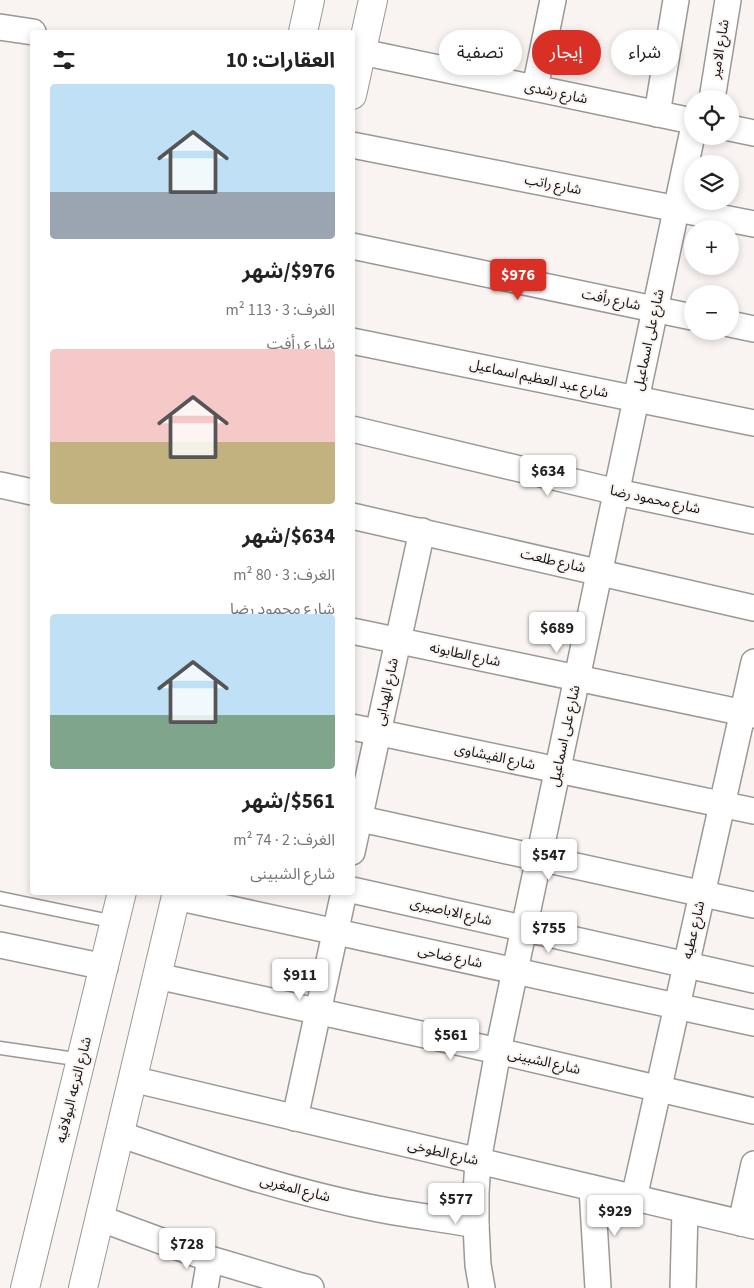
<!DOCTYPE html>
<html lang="ar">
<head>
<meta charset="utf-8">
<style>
  :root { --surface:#fff; --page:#f6f6f6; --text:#222; --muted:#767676; --accent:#d93025 }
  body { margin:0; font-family:"Source Sans 3","Noto Sans Arabic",sans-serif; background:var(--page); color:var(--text); direction:rtl; height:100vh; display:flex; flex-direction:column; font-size:19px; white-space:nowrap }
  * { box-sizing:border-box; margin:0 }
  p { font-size:16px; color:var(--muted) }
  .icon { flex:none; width:28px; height:28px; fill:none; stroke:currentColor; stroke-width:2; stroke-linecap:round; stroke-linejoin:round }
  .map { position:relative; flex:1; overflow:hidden; direction:ltr }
  .sheet { position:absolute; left:30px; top:30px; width:325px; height:865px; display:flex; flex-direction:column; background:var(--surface); border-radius:5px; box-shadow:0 2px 8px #0003; direction:rtl }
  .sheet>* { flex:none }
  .top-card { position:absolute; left:370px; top:30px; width:309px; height:45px; direction:rtl; display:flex; gap:10px }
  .fabs { position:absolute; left:684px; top:90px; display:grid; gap:10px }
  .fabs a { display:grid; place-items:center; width:55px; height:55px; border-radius:50%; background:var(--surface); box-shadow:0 2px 8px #0003; font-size:25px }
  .price { position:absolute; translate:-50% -42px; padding:0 11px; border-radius:5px; background:#fff; color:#222; font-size:16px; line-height:32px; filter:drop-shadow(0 1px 2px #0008) }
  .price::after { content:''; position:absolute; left:50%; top:30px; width:15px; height:11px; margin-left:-8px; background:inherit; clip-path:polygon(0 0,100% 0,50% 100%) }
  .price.current { background:var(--accent); color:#fff }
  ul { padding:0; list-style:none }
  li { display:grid; align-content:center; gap:10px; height:265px; padding:0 20px }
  li span { display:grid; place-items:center; height:155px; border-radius:5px; color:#555 }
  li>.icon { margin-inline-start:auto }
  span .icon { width:90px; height:90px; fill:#fffc; stroke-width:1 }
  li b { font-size:21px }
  h2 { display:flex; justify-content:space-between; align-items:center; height:60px; padding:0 20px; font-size:21px }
  .chip { padding:0 18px; border-radius:22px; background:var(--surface); box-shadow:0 2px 8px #0003; font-size:18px; line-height:45px }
  .chip.current { background:var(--accent); color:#fff }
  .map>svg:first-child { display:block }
</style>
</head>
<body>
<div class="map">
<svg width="754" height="1288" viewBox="0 0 754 1288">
  <rect width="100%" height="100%" fill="#f9f4f1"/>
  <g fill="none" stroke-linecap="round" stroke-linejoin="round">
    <defs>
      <g id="service">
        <polyline points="0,898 115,922"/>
        <polyline points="0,1048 82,1060"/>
      </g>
      <g id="minor">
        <polyline points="0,27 33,32"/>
        <polyline points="362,52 692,121"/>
        <polyline points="535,88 553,0"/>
        <polyline points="712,99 728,0"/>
        <polyline points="657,114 676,0"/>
        <polyline points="730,128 754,133"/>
        <polyline points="352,145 754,224"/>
        <polyline points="352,246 692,317"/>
        <polyline points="730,324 754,329"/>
        <polyline points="352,341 754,423"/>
        <polyline points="352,429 617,492 754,521"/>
        <polyline points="0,485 32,492"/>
        <polyline points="352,516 754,608"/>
        <polyline points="352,631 754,715"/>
        <polyline points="352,727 754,811"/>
        <polyline points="352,817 754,905"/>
        <polyline points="352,852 422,531"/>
        <polyline points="352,890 754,980"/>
        <polyline points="176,897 754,1023"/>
        <polyline points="0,945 105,967"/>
        <polyline points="157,976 498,1051 754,1111"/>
        <polyline points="132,1079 754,1226"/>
        <polyline points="295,1118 344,892"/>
        <path d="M119,1134C204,1163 290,1192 378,1209C410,1215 443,1219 476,1225"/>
        <polyline points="592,1188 598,1288"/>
        <polyline points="634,1198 754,662"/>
        <polyline points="99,1218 210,1259 301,1286 311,1288"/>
        <polyline points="741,1223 754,1164"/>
        <polyline points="205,1288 210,1259"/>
        <polyline points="482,1288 478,1265 476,1225 476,1193 478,1161 498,1051 692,135"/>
        <polyline points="683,1288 685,1210"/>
      </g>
      <g id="tertiary">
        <polyline points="303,32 310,0"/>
        <polyline points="352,95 373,0"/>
        <polyline points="25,1288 122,892"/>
        <polyline points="83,1288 177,892"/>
      </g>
    </defs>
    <use href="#service" stroke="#9c9895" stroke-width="15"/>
    <use href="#minor" stroke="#9c9895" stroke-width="28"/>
    <use href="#tertiary" stroke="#9c9895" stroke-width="30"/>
    <use href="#service" stroke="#fff" stroke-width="12"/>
    <use href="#minor" stroke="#fff" stroke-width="25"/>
    <use href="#tertiary" stroke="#fff" stroke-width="28"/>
  </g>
  <g text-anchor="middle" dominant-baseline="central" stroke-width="4" stroke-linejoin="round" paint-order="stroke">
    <g font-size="14" fill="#161413" stroke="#f9f4f1">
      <text transform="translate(720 49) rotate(-81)">شارع الامير</text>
      <text transform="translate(556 93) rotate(12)">شارع رشدى</text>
      <text transform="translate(553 185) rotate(11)">شارع راتب</text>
      <text transform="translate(611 300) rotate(12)">شارع رأفت</text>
      <text transform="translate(649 340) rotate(-78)">شارع على اسماعيل</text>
      <text transform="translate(539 379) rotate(12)">شارع عبد العظيم اسماعيل</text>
      <text transform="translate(655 500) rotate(12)">شارع محمود رضا</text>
      <text transform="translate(553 561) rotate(13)">شارع طلعت</text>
      <text transform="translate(465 655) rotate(12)">شارع الطابونه</text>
      <text transform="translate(387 692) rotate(-78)">شارع الهدابى</text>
      <text transform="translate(565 736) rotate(-78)">شارع على اسماعيل</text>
      <text transform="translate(495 757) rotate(12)">شارع الفيشاوى</text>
      <text transform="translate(451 912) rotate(13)">شارع الاباصيرى</text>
      <text transform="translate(694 930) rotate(-77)">شارع عطيه</text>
      <text transform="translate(450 957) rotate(12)">شارع ضاحى</text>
      <text transform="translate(544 1062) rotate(13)">شارع الشبينى</text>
      <text transform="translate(74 1090) rotate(-76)">شارع الترعه البولاقيه</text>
      <text transform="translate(443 1153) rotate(13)">شارع الطوخى</text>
      <text transform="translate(295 1189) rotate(14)">شارع المغربى</text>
    </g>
  </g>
</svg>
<div class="fabs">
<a><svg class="icon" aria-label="locate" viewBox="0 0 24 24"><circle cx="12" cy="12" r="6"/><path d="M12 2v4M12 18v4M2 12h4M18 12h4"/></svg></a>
<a><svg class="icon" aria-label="layers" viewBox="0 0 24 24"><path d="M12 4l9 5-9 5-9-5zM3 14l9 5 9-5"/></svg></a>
<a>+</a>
<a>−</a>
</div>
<b class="price current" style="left:518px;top:301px">$976</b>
<b class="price" style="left:548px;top:497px">$634</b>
<b class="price" style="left:557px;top:654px">$689</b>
<b class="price" style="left:549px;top:881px">$547</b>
<b class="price" style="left:549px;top:954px">$755</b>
<b class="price" style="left:300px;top:1001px">$911</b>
<b class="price" style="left:451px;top:1061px">$561</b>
<b class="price" style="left:456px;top:1225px">$577</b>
<b class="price" style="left:615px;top:1237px">$929</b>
<b class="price" style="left:187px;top:1270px">$728</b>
<div class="top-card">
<a class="chip">شراء</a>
<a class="chip current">إيجار</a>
<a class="chip">تصفية</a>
</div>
<section class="sheet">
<h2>العقارات: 10<svg class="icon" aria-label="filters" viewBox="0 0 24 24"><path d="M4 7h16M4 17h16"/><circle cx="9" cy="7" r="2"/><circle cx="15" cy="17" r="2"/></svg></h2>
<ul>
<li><span style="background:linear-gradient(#bfe0f5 70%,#9aa5b1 0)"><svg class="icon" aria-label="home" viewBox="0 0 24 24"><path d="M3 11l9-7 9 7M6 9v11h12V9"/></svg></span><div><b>$976/شهر</b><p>الغرف: 3 · 113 m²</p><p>شارع رأفت</p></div></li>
<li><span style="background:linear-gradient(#f6c9c9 60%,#c2b280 0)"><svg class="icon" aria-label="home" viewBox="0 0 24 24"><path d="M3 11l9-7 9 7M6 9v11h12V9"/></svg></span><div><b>$634/شهر</b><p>الغرف: 3 · 80 m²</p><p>شارع محمود رضا</p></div></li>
<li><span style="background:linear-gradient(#bfe0f5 65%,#7fa58c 0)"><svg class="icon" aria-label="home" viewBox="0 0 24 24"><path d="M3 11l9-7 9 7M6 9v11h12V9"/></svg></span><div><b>$561/شهر</b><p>الغرف: 2 · 74 m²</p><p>شارع الشبينى</p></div></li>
</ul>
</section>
</div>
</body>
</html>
